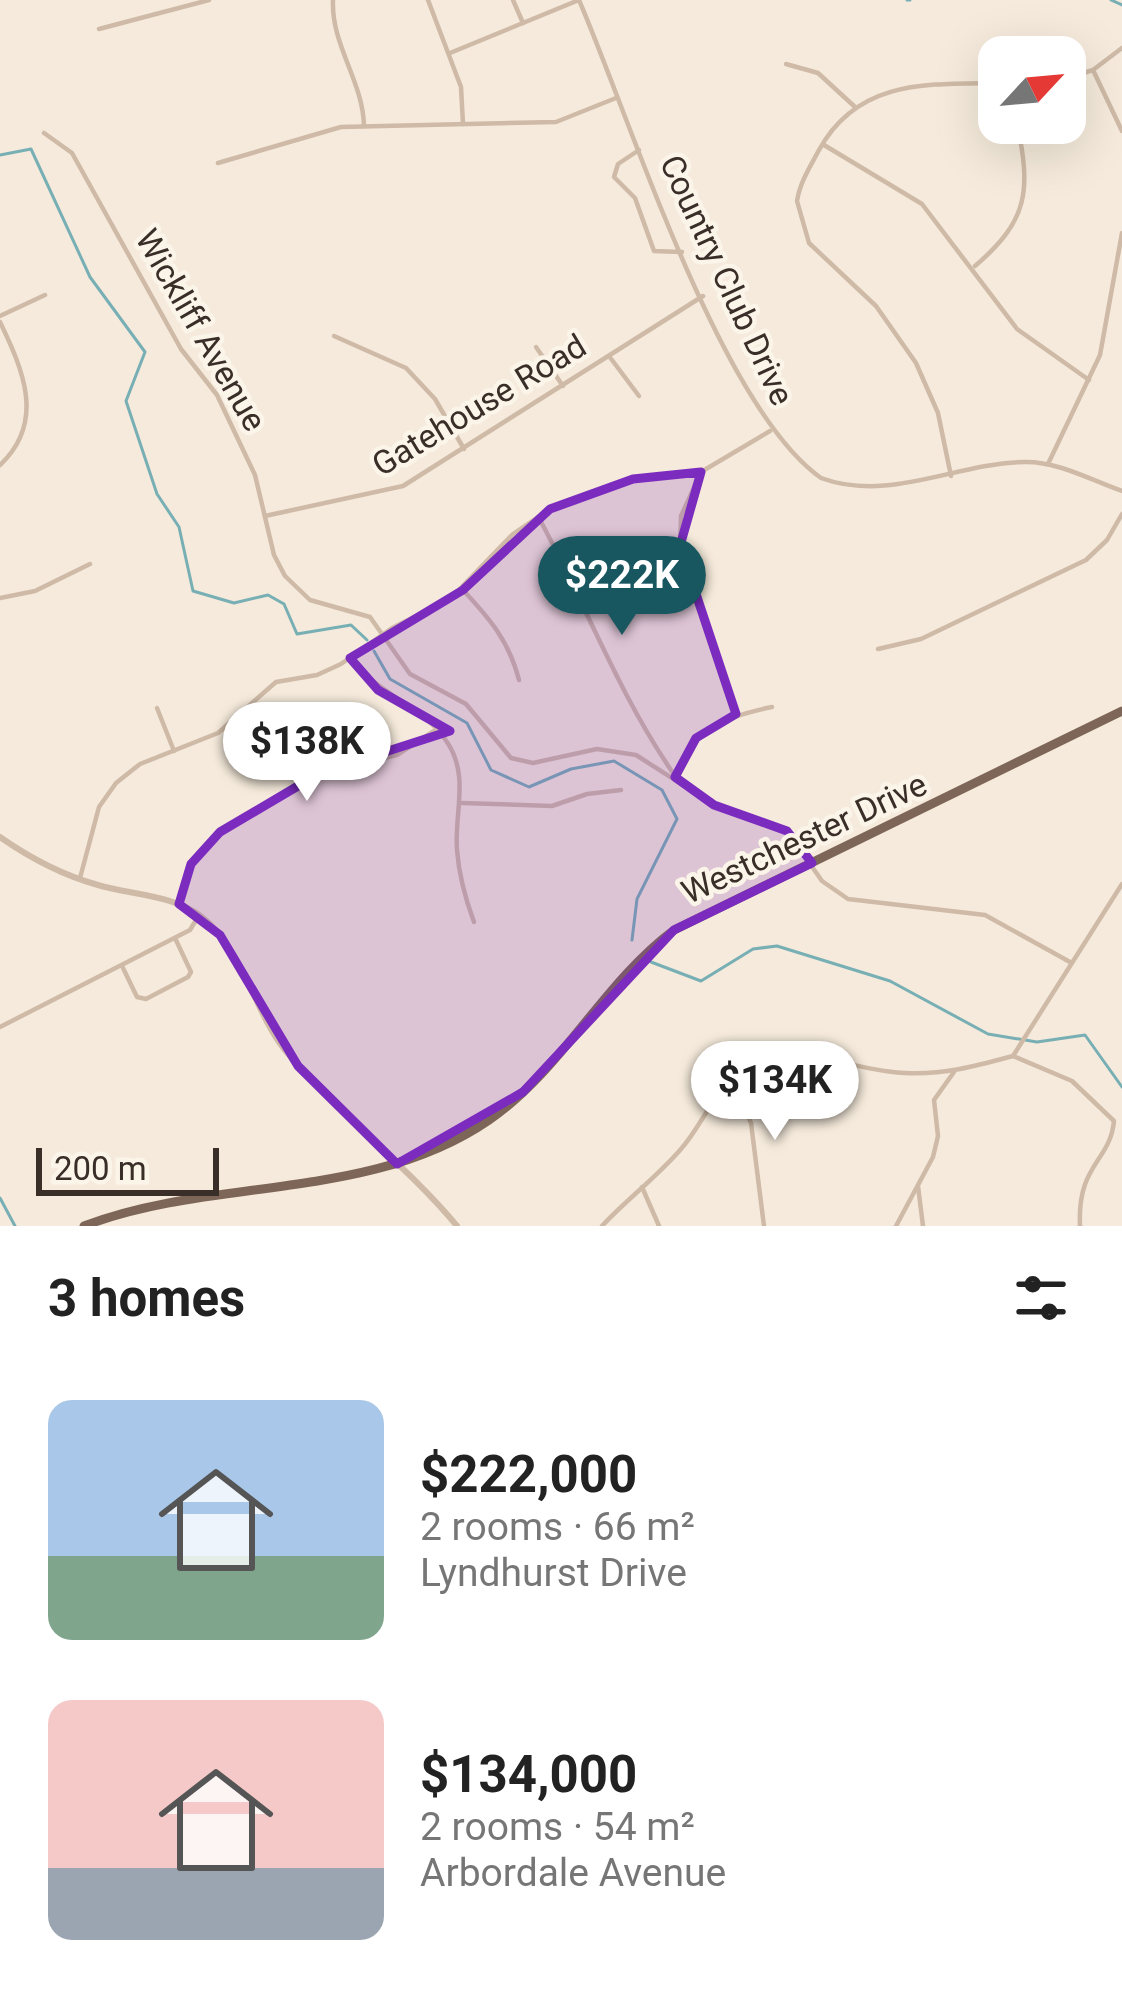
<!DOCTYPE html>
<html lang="en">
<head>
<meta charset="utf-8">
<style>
  :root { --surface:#fff; --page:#f6f6f6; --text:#222; --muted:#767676; --accent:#185760 }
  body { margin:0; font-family:Roboto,sans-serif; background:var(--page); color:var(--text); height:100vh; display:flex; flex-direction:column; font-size:45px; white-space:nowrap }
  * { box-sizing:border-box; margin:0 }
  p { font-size:39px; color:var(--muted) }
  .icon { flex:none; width:66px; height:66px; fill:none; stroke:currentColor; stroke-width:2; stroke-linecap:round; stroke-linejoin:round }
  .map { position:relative; height:1226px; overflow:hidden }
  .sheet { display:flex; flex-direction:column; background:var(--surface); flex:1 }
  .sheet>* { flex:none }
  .needle { width:78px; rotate:64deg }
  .fabs { position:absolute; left:978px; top:36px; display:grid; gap:24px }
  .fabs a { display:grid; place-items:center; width:108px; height:108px; border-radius:24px; background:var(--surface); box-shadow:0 12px 48px #0002; font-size:60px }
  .scale { position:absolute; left:36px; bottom:30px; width:183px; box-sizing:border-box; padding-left:12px; border:6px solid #392e28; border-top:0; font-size:33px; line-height:42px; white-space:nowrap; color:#392e28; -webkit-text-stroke:9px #fbf4e9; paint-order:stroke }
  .price { position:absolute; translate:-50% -102px; padding:0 27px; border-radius:42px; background:#fff; color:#222; font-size:39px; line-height:78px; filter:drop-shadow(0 3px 6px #0008) }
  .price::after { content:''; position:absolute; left:50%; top:72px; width:36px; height:27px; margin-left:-18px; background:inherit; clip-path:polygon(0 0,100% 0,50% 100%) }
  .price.active { background:var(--accent); color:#fff }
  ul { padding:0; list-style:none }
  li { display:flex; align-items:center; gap:36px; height:300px; padding:0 48px }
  li span { display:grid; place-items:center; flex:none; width:336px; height:240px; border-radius:24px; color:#555 }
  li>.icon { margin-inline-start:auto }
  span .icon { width:144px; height:144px; fill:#fffc; stroke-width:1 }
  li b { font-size:51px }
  h2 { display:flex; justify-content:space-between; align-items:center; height:144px; padding:0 48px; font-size:51px }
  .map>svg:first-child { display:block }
</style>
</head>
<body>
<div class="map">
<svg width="1122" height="1226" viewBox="0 0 1122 1226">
  <rect width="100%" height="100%" fill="#f5eadb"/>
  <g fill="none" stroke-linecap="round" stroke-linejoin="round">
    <g stroke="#77afb5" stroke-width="3">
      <polyline points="907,0 910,0"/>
      <polyline points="1111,0 1122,5"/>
      <polyline points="0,155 31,149 90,277 145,352 126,401 157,494 179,527 193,591 234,603 268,595 284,604 297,634 351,625 367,640"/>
      <polyline points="374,651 390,679 467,723 491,770 529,787 571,769 614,761 662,790 677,819 637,899 632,940"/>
      <polyline points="651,962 701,981 753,949 777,946 890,981 988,1034 1037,1042 1085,1035 1122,1087"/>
      <polyline points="0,1198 15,1226"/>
    </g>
    <g stroke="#cebaa6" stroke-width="4.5">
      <path d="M333,0C331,45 363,81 364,126"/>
      <polyline points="428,0 461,87 463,124"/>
      <polyline points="513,0 523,23"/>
      <polyline points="99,29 209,0"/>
      <path d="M450,53L579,0C630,118 720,407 821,478C889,503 956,463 1024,462C1057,461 1091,480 1122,491"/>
      <polyline points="786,64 818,73 854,106"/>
      <polyline points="1093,70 1122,131"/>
      <polyline points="1065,79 1093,70 1122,48"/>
      <polyline points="44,133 72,153 181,349 217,395 255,475 274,555 285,576 310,600 370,617 410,674 466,704 511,758 533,763 597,749 636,755 714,805 787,831 822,881 848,899 985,915 1070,962"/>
      <polyline points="824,145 922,204 1017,329 1089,380"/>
      <polyline points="639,150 618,164 614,177 635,198 654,251 682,252"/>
      <polyline points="218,163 341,127 556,122 616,98"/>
      <path d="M975,266C1029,220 1031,190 1017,123"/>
      <polyline points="0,316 45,295"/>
      <path d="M0,322C23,370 46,422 0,465"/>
      <polyline points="334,336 406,368 435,399 464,449"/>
      <polyline points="536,347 563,386"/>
      <polyline points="609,356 639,396"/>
      <polyline points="1048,464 1100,355 1122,233"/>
      <polyline points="701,472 681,516 680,546 736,714"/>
      <path d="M951,476L938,413L916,363L876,306L809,243L797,201C800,182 810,167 819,150C858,79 927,84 999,83"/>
      <polyline points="265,516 403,486 703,296"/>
      <path d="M539,518C585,603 618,693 673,773"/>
      <path d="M463,590C490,619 509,641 519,680"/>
      <polyline points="0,598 35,591 90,564"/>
      <polyline points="878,649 921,639 1086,560 1107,540 1122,514"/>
      <path d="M350,658C378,695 424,706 447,742C470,776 454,813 457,850C459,876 465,898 474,922"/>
      <polyline points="157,708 174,751"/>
      <path d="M676,778C690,729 727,716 772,707"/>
      <polyline points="462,803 552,806 587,794 621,790"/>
      <polyline points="80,878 99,807 116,783 140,764 218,733 276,682 317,675 341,664 392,628 450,599 513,534 550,509 633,479 701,472 770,431"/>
      <polyline points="179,904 191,864 220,832 320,773 397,755 437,729"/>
      <polyline points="123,968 137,997 146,999 188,977 191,972 175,938"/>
      <polyline points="0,1027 190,930 199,915"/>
      <path d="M1013,1056L1072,1081L1114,1121C1110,1162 1077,1164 1080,1226"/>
      <polyline points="732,1081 751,1123 764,1226"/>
      <polyline points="918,1186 923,1226"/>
      <polyline points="642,1187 659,1226"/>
      <path d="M602,1226C627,1199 657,1177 681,1149C704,1123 712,1091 744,1072C800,1038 848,1071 905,1073C944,1075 976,1066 1013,1056L1122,884"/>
      <polyline points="896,1226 933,1157 938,1136 934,1100 954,1072"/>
    </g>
    <path stroke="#cebaa6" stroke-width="6" d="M0,837C30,858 62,875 98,885C132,895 174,895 202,917C242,948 254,1010 284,1049C335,1113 405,1163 457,1226"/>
    <path stroke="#7d6657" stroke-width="9" d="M84,1226C215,1176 370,1202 489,1120C563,1069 602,984 674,930L1122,711"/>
  </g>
  <path fill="#7b2cbf" fill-opacity="0.2" stroke="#7b2cbf" stroke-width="9" stroke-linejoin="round" d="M701,472L680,546L736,714L696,738L675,777L714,805L787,831L812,863L674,930L523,1092L397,1164L298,1066L220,935L179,904L191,864L220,832L320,773L450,731L378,690L350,658L463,590L550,509L633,479Z"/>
  <g text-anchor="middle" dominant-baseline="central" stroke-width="9" stroke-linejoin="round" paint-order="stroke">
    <g font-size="33" fill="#392e28" stroke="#fbf4e9">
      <text transform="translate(727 280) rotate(65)">Country Club Drive</text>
      <text transform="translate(201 330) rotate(60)">Wickliff Avenue</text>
      <text transform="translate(479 405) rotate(-31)">Gatehouse Road</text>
      <text transform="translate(804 838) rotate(-25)">Westchester Drive</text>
    </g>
  </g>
</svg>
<div class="fabs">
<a><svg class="needle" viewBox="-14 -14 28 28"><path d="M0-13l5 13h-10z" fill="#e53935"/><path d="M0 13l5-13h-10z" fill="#767676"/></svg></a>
</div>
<div class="scale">200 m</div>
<b class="price active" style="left:622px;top:638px">$222K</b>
<b class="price" style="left:307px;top:804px">$138K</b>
<b class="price" style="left:775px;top:1143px">$134K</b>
</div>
<section class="sheet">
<h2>3 homes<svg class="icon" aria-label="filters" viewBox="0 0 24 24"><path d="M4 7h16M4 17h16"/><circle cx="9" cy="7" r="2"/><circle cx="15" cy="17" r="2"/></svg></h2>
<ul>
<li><span style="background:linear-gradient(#a9c7e8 65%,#7fa58c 0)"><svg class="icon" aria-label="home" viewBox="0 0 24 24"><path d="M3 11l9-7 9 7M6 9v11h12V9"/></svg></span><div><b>$222,000</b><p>2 rooms · 66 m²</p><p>Lyndhurst Drive</p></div></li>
<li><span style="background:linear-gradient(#f6c9c9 70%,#9aa5b1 0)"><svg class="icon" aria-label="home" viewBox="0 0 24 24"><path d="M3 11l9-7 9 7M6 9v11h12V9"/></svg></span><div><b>$134,000</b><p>2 rooms · 54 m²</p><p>Arbordale Avenue</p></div></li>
</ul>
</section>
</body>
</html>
